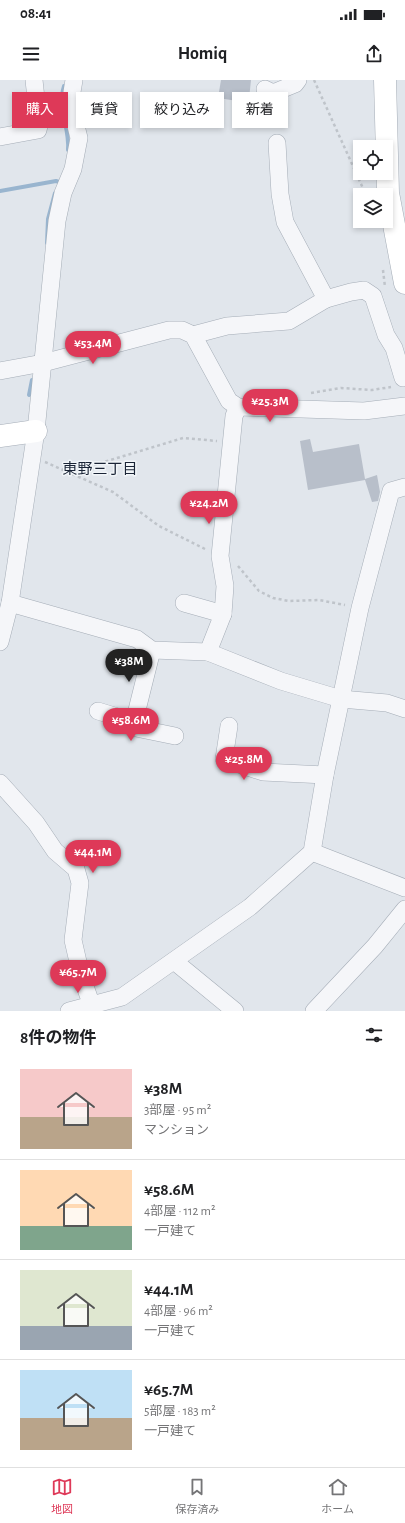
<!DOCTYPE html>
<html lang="ja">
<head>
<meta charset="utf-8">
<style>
  :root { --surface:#fff; --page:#f2f2f2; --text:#202124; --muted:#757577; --line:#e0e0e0; --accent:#de3958 }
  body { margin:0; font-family:"Alegreya Sans","Noto Sans JP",sans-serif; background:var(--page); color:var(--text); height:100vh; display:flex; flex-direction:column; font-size:15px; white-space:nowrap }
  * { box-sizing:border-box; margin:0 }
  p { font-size:13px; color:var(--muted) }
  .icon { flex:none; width:22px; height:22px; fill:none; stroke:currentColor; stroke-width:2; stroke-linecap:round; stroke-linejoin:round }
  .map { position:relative; height:931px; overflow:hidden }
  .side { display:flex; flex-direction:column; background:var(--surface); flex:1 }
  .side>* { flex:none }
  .hud { position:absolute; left:12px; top:12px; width:381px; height:36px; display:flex; gap:8px }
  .controls { position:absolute; left:353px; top:60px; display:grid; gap:8px }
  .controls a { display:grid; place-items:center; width:40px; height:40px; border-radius:0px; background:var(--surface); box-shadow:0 2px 6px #0003; font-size:20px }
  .price { position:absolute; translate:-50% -34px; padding:0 9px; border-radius:14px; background:var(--accent); color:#fff; font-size:13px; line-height:26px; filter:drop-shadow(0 1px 2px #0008) }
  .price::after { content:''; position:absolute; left:50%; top:24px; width:12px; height:9px; margin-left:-6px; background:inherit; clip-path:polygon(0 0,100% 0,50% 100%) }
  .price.on { background:#222; color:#fff }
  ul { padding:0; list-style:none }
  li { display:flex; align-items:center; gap:12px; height:100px; padding:0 20px }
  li+li { border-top:1px solid var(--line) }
  li span { display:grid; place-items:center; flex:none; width:112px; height:80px; border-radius:0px; color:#555 }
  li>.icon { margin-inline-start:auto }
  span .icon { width:48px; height:48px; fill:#fffc; stroke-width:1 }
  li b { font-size:17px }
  h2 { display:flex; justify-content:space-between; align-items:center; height:48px; padding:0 20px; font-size:17px }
  .pill { padding:0 14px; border-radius:0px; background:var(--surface); box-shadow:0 2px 6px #0003; font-size:14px; line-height:36px }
  .pill.on { background:var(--accent); color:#fff }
  .status { display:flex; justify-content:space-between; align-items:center; height:28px; padding:0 20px; background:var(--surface); direction:ltr }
  .status svg { height:11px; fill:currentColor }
  header { display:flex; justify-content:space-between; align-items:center; height:52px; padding:0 20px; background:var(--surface); font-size:18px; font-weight:700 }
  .tab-bar { display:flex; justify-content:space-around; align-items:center; height:56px; border-top:1px solid var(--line); background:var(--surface); font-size:11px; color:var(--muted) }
  .tab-bar a { display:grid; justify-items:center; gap:2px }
  .tab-bar .on { color:var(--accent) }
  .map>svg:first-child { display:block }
</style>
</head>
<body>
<div class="status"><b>08:41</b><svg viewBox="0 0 49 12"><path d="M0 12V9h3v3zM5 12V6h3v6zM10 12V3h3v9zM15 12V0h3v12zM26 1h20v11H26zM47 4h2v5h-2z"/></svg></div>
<header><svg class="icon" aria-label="menu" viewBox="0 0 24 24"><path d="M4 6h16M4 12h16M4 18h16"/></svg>Homiq<svg class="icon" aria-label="share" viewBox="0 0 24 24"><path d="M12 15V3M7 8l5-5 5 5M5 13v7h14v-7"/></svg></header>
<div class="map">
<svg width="405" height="931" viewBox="0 0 405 931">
  <rect width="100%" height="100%" fill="#e1e6ec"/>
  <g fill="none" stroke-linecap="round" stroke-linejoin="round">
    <g stroke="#99b5cf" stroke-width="4">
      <path d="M64,6C57,28 70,48 68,70"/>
      <polyline points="0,111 56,101 59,102"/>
      <polyline points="47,163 48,139 55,113"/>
      <polyline points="29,315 32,300"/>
    </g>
  </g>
  <g fill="#b8bfca">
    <polygon points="221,0 251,0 249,19 244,22 218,18"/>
    <polygon points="310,359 313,372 359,364 365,399 377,395 380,412 378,421 372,422 365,400 308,410 300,361"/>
  </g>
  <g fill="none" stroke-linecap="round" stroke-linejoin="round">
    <defs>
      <g id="street">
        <polyline points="265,9 273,13 295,4 298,0"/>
        <polyline points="0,57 38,50 39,46 34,0"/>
        <polyline points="326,219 351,212 364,210 373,216 386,255 394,268 403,298"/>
        <polyline points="193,255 227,246 289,241 326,219 285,142 280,114 277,63"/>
        <polyline points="0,291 43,283 169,250 182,250 193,255 229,321 238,327 364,331 405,326"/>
        <polyline points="10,523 137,559 152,570 208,572 281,601 341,619 387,623 405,629"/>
        <polyline points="184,523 223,534"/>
        <polyline points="0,562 10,523 36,351 57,141 63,113 73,89 79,58 72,30 72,12 74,0"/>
        <polyline points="208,572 223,534 225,506 220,476 234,336 238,327"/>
        <polyline points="98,631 134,642 136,648 175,656"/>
        <polyline points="134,642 152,570"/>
        <polyline points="229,646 224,679 263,692 325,695"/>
        <polyline points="0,703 36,743 55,771 76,789 80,803 73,860 81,895 92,926"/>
        <polyline points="312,772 405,808"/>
        <polyline points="174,881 235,931"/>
        <polyline points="69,931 122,917 250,827 312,772 325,695 360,528 391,411 405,407"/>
        <polyline points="314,931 375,866 405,829"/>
      </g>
      <g id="secondary">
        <polyline points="385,0 388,113 405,203"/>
        <polyline points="0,356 36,351"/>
      </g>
    </defs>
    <use href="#street" stroke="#a5adb7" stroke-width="18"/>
    <use href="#secondary" stroke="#a5adb7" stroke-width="23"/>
    <g stroke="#bfc4ca" stroke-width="2.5" stroke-dasharray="3 3" stroke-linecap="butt">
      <polyline points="314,0 366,115"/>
      <polyline points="383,190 385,207"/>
      <polyline points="311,313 341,308 372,310 391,307"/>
      <polyline points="45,382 113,412 159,446 205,469"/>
      <polyline points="71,392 183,358 217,361"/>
      <polyline points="238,486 259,511 273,518 289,521 319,520 345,525"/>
    </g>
    <use href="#street" stroke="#f5f6f9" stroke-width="17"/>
    <use href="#secondary" stroke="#fff" stroke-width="22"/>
  </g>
  <g text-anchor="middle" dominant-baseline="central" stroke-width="3" stroke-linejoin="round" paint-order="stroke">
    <g font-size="15" fill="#1a2436" stroke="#f1f5f8">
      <text x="100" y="389">東野三丁目</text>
    </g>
  </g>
</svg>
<div class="controls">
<a><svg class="icon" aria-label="locate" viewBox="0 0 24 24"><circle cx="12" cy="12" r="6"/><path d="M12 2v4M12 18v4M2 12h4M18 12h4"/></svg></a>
<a><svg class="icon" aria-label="layers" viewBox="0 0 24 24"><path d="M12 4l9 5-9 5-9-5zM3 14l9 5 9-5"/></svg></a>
</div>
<b class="price" style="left:93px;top:285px">¥53.4M</b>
<b class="price" style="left:270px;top:343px">¥25.3M</b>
<b class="price" style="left:209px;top:445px">¥24.2M</b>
<b class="price on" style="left:129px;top:603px">¥38M</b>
<b class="price" style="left:131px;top:662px">¥58.6M</b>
<b class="price" style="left:244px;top:701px">¥25.8M</b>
<b class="price" style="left:93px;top:794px">¥44.1M</b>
<b class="price" style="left:78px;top:914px">¥65.7M</b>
<div class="hud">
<a class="pill on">購入</a>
<a class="pill">賃貸</a>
<a class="pill">絞り込み</a>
<a class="pill">新着</a>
</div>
</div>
<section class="side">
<h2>8件の物件<svg class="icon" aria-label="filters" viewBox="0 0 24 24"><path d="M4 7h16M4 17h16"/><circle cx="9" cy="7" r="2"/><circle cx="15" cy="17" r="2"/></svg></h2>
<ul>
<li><span style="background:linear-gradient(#f6c9c9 60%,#b9a48a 0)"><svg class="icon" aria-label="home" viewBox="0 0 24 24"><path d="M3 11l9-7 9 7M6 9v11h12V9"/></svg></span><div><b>¥38M</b><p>3部屋 · 95 m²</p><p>マンション</p></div></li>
<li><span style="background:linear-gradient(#ffd9b3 70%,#7fa58c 0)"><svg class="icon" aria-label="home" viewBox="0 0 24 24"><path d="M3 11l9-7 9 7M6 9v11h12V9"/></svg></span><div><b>¥58.6M</b><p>4部屋 · 112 m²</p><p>一戸建て</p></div></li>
<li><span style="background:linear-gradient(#dfe7d0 70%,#9aa5b1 0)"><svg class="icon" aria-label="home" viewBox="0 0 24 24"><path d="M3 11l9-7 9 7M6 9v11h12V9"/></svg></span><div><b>¥44.1M</b><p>4部屋 · 96 m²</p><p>一戸建て</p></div></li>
<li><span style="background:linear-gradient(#bfe0f5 60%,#b9a48a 0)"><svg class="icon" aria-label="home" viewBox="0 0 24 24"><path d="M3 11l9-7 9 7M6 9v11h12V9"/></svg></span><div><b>¥65.7M</b><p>5部屋 · 183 m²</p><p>一戸建て</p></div></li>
</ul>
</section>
<nav class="tab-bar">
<a class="on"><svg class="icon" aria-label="map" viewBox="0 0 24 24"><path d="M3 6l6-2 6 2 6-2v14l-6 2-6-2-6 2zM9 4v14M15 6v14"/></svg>地図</a>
<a><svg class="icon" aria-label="saved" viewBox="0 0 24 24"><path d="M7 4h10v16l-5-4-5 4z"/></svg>保存済み</a>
<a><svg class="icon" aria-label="home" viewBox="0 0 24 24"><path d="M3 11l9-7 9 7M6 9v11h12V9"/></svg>ホーム</a>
</nav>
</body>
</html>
